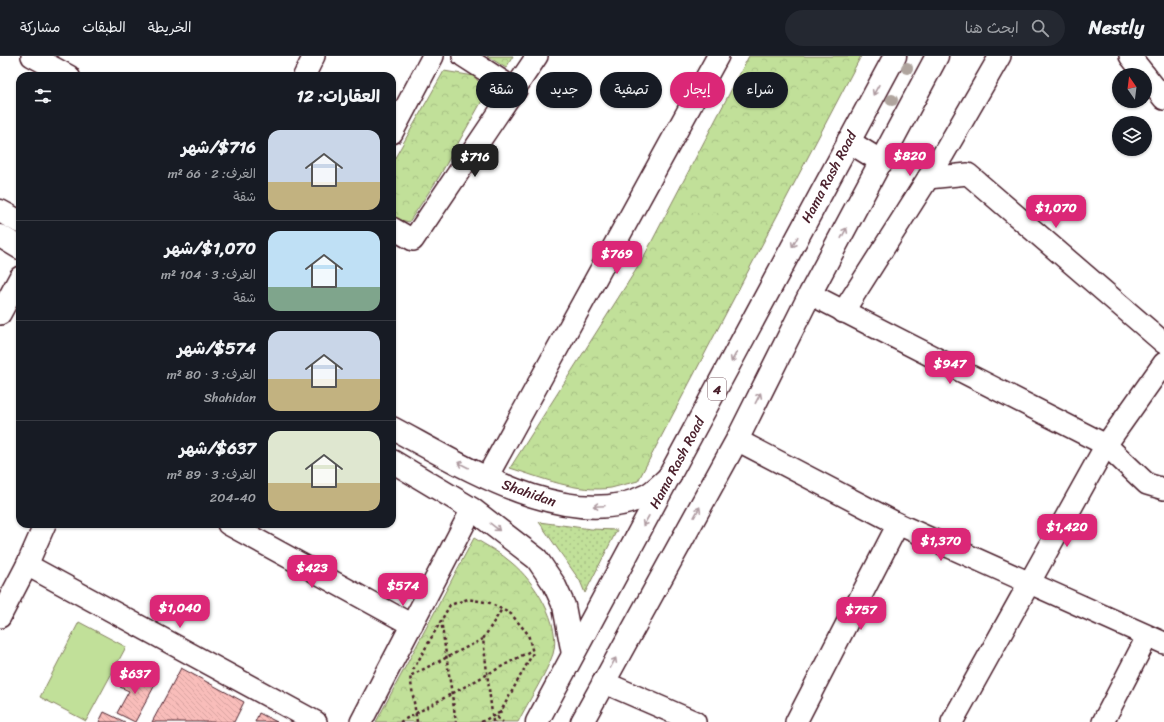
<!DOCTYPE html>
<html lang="ar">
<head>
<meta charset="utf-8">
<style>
  :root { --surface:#171b24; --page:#242831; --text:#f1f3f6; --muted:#9ea1a6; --line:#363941; --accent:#db2777 }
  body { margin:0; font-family:Sriracha,"Playpen Sans Arabic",sans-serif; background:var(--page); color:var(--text); direction:rtl; height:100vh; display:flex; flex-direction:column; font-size:15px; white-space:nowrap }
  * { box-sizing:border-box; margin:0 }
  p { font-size:13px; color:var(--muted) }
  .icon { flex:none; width:22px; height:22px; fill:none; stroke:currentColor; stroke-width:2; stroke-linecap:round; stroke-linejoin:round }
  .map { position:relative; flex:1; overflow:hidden; direction:ltr }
  .details { position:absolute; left:16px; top:16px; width:380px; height:456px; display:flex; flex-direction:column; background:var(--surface); border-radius:12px; box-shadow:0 1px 3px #0004; direction:rtl }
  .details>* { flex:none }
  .guide { position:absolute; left:408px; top:16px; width:380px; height:36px; direction:rtl; display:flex; gap:8px }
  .needle { width:26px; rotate:346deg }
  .fabs { position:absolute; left:1112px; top:12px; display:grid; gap:8px }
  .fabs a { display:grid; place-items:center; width:40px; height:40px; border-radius:50%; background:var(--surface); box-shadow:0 1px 3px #0004; font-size:20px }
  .price { position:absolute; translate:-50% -34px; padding:0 9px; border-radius:8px; background:var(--accent); color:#fff; font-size:13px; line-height:26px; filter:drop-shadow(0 1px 2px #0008) }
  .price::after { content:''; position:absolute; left:50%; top:24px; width:12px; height:9px; margin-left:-6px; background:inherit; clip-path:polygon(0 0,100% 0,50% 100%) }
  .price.current { background:#222; color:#fff }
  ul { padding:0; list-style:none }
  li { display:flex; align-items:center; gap:12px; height:100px; padding:0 16px }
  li+li { border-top:1px solid var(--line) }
  li span { display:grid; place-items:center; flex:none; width:112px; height:80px; border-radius:12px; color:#555 }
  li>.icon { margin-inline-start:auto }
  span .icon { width:48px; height:48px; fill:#fffc; stroke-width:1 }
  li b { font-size:17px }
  h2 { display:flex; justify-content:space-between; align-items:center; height:48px; padding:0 16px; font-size:17px }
  .pill { padding:0 14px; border-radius:18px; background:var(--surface); box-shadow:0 1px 3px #0004; font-size:14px; line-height:36px }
  .pill.current { background:var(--accent); color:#fff }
  header { display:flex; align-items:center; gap:24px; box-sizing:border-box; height:56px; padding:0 20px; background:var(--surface); border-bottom:1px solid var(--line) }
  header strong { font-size:19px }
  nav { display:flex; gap:22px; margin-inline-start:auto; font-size:14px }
  .search { width:280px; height:36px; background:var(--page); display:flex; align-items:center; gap:10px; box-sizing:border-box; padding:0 14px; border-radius:22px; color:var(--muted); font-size:15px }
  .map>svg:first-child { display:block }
</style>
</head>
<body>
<header>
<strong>Nestly</strong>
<div class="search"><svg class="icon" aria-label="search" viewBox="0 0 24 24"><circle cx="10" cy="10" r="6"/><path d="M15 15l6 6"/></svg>ابحث هنا</div>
<nav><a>الخريطة</a><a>الطبقات</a><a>مشاركة</a></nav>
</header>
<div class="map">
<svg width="1164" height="666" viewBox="0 0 1164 666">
  <defs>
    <pattern id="grass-dots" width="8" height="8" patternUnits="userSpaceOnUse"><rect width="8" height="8" fill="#c1e099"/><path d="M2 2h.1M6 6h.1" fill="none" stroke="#a7c084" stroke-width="1.8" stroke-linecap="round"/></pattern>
    <pattern id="park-crowns" width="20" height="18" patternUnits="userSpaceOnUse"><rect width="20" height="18" fill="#c1e099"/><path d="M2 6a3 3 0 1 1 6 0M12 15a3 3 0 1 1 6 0" fill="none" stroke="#a7c084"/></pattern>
    <pattern id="building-back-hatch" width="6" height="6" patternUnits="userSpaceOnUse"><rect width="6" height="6" fill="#f9bdba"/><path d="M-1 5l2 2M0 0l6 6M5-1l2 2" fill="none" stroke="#d7a2a0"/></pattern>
  </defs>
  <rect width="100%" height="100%" fill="#fff"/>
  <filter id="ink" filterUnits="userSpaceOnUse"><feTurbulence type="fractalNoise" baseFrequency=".025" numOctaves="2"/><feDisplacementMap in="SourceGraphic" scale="8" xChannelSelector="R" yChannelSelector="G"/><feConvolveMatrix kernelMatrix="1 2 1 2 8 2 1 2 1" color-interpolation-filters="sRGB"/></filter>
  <g filter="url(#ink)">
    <polygon fill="url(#grass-dots)" stroke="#868062" points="539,466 591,473 617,474 585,537 580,525"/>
    <g fill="url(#park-crowns)" stroke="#868062">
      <polygon points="487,0 513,0 506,12"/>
      <path d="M749,0H861L638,425C629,427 620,430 611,432C577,437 542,422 510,412L641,206Z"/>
      <polygon points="444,15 474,20 487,36 439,121 409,166 392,162 392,107"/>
      <path d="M474,482C487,490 501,497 512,507C534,525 562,568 553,598C546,618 528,646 518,666H376Z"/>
    </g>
    <polygon fill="#c1e099" stroke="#868062" points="79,566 126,591 86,665 40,641"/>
    <g fill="url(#building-back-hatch)" stroke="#4a1f2b">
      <polygon points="181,612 244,646 234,666 152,666"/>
      <polygon points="129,613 156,627 135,666 117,657 129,635 120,631"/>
      <polygon points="104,656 125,666 99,666"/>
      <polygon points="259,657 277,666 255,666"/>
    </g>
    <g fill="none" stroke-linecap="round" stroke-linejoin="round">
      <defs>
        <g id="minor">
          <polyline points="32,0 69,20"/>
          <polyline points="463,0 516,34"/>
          <polyline points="1130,0 1145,19"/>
          <polyline points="1145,19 1164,43"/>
          <polyline points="304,20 314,0"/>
          <polyline points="392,77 433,0"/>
          <polyline points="928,122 968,118 1164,287"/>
          <polyline points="392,172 413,184 537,0"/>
          <polyline points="810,238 1106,389 1147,428 1164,433"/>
          <polyline points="843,256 944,97 1000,0"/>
          <polyline points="0,258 20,221"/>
          <polyline points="737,384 898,468 1164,587"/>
          <polyline points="487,421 718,0"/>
          <polyline points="228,468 412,569"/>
          <polyline points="27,509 316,666"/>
          <polyline points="0,561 27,509 45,468"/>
          <polyline points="603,626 695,666"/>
          <polyline points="361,666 472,453"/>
          <polyline points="796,666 898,468"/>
          <polyline points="952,666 1106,389 1164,307"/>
          <polyline points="1103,666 1147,581"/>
        </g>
        <g id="primary">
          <polyline points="0,155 20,166"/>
          <polyline points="0,180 20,192"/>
          <path d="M392,372C460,408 569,479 647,439C655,435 663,426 670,420"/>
          <polyline points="392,405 472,453 537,503 554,528 564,550 573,598"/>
        </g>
        <g id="trunk">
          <polyline points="848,85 882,106"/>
          <polyline points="537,666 895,0"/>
          <polyline points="582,666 737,384 810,238 937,0"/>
        </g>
      </defs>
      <use href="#minor" stroke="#4a1f2b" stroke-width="24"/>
      <use href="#primary" stroke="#4a1f2b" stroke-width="25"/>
      <use href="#trunk" stroke="#4a1f2b" stroke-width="25"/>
      <g stroke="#4a1f2b" stroke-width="2.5" stroke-dasharray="3 3" stroke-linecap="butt">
        <polyline points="441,564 456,666"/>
        <polyline points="413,614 450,549 468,543 490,547 511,558 528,578 533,597 495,666"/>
        <polyline points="497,662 503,666"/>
        <polyline points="400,666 532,594"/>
        <polyline points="417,666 410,620 483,583"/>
        <polyline points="481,666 501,656"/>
        <polyline points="493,666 483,583 502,553"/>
      </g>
      <use href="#minor" stroke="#fff" stroke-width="21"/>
      <use href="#primary" stroke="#fff" stroke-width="22"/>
      <use href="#trunk" stroke="#fff" stroke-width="22"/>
    </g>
    <g fill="#afa49d">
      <circle cx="907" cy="12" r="6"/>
      <circle cx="892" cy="44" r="6"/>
    </g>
    <defs><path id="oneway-shaft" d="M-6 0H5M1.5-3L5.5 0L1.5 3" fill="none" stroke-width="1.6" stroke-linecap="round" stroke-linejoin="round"/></defs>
    <g stroke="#ae9aa0">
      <use href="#oneway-shaft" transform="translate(876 34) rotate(119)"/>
      <use href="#oneway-shaft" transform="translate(844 177) rotate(-62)"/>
      <use href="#oneway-shaft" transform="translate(795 186) rotate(118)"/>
      <use href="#oneway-shaft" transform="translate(734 301) rotate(118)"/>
      <use href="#oneway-shaft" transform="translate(758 342) rotate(-63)"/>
      <use href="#oneway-shaft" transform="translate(463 409) rotate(-153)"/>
      <use href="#oneway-shaft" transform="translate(599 450) rotate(178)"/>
      <use href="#oneway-shaft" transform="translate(697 456) rotate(-61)"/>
      <use href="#oneway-shaft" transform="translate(646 465) rotate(119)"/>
      <use href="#oneway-shaft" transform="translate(495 471) rotate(38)"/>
      <use href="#oneway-shaft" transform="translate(613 607) rotate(-61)"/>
    </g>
  </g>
  <g text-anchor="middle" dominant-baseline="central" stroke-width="4" stroke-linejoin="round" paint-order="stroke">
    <rect fill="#fff" stroke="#80626b" stroke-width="1" x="708" y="322" width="18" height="22" rx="3"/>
    <g font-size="13" font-weight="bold" fill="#4a1f2b">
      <text x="717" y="333">4</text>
    </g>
    <g font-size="14" fill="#4a1f2b" stroke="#fff">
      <text transform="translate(829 121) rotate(-62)">Hama Rash Road</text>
      <text transform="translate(677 407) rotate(-62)">Hama Rash Road</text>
      <text transform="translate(529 437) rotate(19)">Shahidan</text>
    </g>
  </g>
</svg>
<div class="fabs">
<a><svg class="needle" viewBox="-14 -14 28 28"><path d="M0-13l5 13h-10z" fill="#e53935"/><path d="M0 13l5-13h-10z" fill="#9ea1a6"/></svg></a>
<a><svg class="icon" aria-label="layers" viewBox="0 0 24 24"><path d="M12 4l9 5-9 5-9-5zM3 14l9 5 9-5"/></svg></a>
</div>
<b class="price" style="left:910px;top:121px">$820</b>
<b class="price current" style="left:475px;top:122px">$716</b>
<b class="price" style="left:1056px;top:173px">$1,070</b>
<b class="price" style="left:617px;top:219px">$769</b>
<b class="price" style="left:950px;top:329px">$947</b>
<b class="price" style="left:1067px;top:492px">$1,420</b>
<b class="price" style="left:941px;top:506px">$1,370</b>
<b class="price" style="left:312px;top:533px">$423</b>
<b class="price" style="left:403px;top:551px">$574</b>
<b class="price" style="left:180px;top:573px">$1,040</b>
<b class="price" style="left:861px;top:575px">$757</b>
<b class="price" style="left:135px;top:639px">$637</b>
<div class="guide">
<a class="pill">شراء</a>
<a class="pill current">إيجار</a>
<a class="pill">تصفية</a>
<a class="pill">جديد</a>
<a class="pill">شقة</a>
</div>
<section class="details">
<h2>العقارات: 12<svg class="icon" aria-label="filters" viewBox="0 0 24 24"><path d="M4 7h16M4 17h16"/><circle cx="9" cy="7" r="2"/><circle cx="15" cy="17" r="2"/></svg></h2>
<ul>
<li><span style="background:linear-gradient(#c9d6e8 65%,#c2b280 0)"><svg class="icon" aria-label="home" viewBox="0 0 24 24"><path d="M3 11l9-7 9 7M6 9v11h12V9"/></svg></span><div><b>$716/شهر</b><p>الغرف: 2 · 66 m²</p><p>شقة</p></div></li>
<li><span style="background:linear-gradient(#bfe0f5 70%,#7fa58c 0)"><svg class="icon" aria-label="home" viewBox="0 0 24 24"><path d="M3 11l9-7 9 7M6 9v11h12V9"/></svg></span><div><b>$1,070/شهر</b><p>الغرف: 3 · 104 m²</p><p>شقة</p></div></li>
<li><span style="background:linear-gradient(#c9d6e8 60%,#c2b280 0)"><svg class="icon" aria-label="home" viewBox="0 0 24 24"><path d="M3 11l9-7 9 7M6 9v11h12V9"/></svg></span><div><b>$574/شهر</b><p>الغرف: 3 · 80 m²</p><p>Shahidan</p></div></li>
<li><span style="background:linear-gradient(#dfe7d0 65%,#c2b280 0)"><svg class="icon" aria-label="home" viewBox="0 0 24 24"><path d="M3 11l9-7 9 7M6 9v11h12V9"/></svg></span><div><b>$637/شهر</b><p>الغرف: 3 · 89 m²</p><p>204-40</p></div></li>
</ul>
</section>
</div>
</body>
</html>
